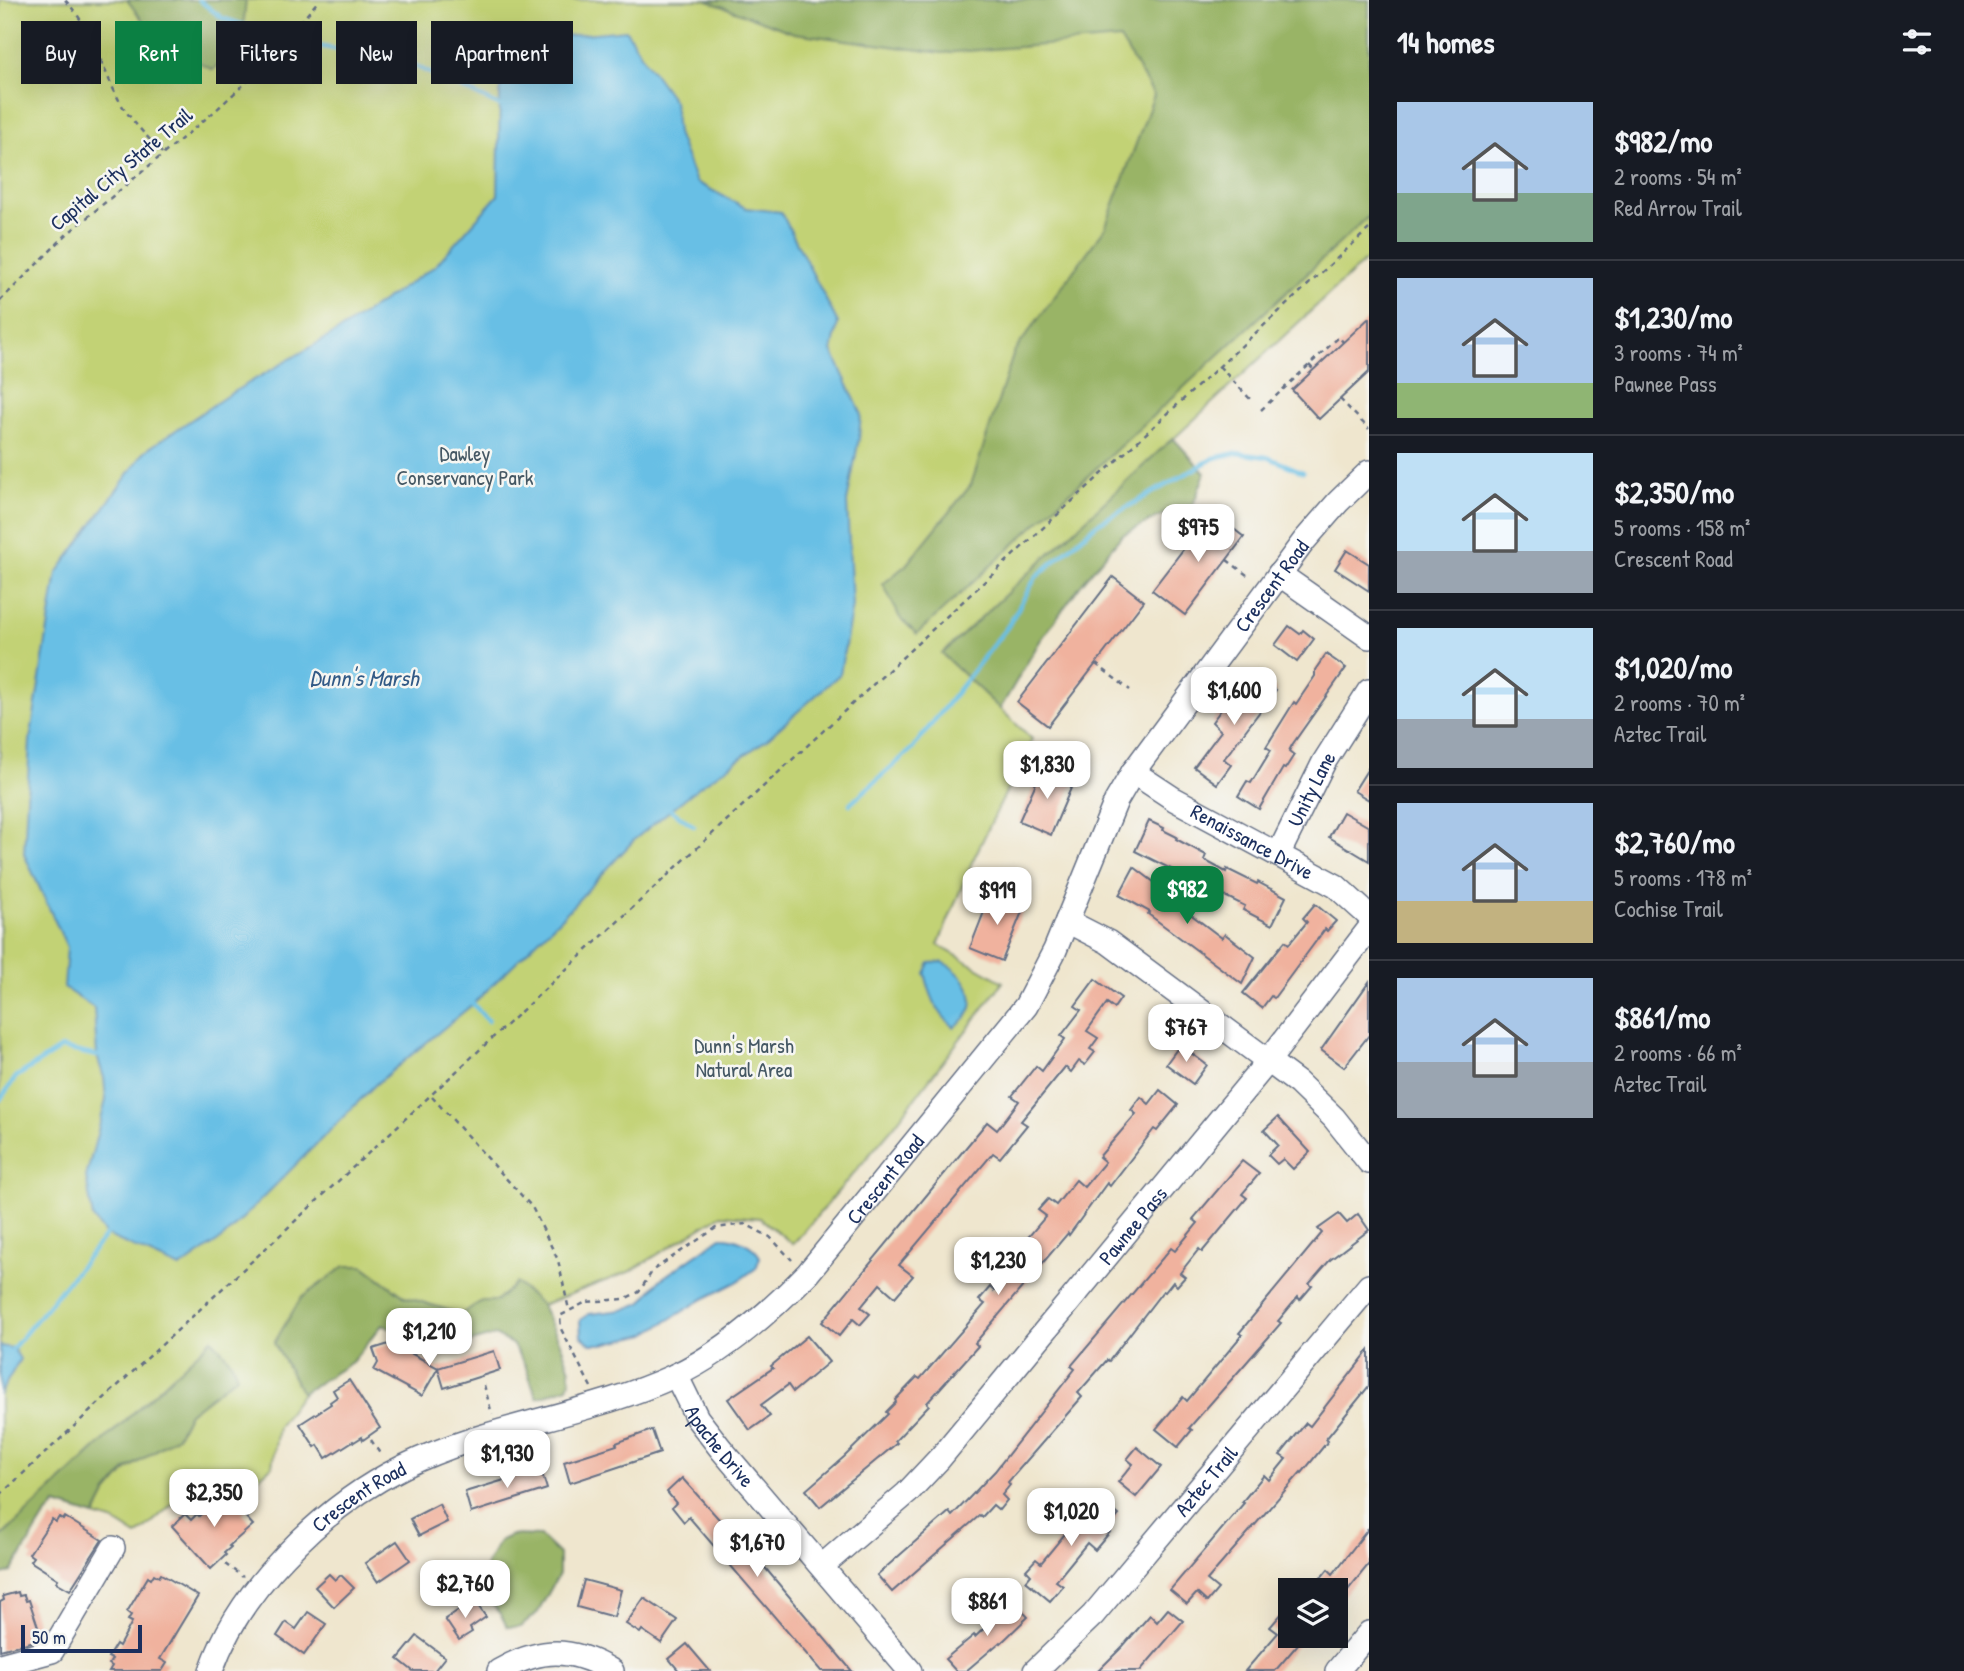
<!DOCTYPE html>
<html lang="en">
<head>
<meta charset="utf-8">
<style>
  :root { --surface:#171b24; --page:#20242c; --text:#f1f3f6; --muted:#9ea1a6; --line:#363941; --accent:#0b8043 }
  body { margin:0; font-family:"Patrick Hand",sans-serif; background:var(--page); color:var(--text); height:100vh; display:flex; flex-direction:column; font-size:26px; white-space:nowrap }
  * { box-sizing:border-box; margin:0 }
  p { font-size:23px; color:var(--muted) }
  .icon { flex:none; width:38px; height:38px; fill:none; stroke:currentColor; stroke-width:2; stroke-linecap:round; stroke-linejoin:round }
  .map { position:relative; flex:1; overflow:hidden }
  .drawer { display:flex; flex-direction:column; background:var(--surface); width:595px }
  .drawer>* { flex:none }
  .banner { position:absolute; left:21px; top:21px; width:665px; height:63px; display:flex; gap:14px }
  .controls { position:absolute; left:1278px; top:1578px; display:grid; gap:14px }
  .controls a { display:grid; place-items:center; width:70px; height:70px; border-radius:0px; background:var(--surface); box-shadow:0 7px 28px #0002; font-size:35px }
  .scale { position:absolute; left:21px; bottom:18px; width:121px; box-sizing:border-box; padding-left:7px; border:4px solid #1b2f5e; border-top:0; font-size:19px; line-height:24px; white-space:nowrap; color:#1b2f5e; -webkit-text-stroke:5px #f6f6f2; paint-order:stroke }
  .price { position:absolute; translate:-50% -60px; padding:0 16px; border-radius:14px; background:#fff; color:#222; font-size:23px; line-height:46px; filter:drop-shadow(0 2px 4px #0008) }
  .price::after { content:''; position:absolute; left:50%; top:42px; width:21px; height:16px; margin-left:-10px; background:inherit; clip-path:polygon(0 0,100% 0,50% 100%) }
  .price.current { background:var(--accent); color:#fff }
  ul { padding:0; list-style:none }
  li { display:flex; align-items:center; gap:21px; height:175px; padding:0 28px }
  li+li { border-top:2px solid var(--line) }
  li span { display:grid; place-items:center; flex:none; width:196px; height:140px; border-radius:0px; color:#555 }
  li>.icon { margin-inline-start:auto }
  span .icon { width:84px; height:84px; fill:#fffc; stroke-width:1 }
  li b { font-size:30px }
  h2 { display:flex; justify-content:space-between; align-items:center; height:84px; padding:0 28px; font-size:30px }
  .chip { padding:0 24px; border-radius:0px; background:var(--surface); box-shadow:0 7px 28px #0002; font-size:24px; line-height:63px }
  .chip.current { background:var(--accent); color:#fff }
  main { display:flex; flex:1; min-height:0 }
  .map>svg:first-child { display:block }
</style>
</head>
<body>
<main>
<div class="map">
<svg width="1369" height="1671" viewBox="0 0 1369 1671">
  <rect width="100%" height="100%" fill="#f6f6f2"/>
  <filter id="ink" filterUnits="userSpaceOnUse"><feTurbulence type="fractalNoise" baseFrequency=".0143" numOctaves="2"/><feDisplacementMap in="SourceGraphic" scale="14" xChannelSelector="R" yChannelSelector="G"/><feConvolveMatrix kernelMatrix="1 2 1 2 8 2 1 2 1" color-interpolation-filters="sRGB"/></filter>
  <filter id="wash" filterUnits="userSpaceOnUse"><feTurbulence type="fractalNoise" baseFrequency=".00686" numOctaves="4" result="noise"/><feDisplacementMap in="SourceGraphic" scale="28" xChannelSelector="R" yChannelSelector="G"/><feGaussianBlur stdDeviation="1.57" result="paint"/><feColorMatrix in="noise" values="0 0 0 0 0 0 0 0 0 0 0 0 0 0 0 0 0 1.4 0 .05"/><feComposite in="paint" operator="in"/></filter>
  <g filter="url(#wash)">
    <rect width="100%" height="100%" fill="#efe6ce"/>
    <polygon fill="#c2d274" stroke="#6e8069" stroke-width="2" points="0,0 1369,0 1369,257 942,654 1032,739 972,862 938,945 1003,982 894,1126 793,1244 760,1218 721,1215 631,1271 542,1305 516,1283 497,1301 482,1301 461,1314 405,1297 363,1266 274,1343 302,1393 278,1427 272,1466 254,1482 212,1468 137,1536 115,1522 95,1516 106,1494 127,1470 177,1436 189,1413 236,1376 212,1339 0,1538"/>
    <g fill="#99b466" stroke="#5a7262" stroke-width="2">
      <polygon points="127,0 246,0 242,38 213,70 157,39"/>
      <polygon points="705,0 1369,0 1369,216 917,634 900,618 883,584 906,565 971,485 1014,352 1105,228 1154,95 1120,39 942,53 794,33"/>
      <polygon points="1173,438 1205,473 1193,505 1168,512 1122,535 1082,583 1040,641 1000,709 942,654"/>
      <polygon points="345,1266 363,1266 405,1297 461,1314 482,1301 497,1301 516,1283 542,1305 561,1345 570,1370 570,1381 568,1387 537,1398 525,1365 512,1344 495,1335 441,1351 415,1336 382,1325 352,1362 302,1393 274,1343 301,1298"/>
      <polygon points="212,1339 231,1361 237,1376 189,1413 177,1436 126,1470 106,1494 95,1516 56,1504 44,1518 11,1572 0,1574 0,1538"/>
      <polygon points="512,1535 540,1536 559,1554 559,1574 538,1612 521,1627 507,1627 501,1615 487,1598 486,1565 499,1541"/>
    </g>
    <g fill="#68bfe5" stroke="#4277a2" stroke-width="2">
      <polygon points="626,30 646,62 674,101 677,133 696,182 746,208 781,212 838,323 832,351 861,413 859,438 847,502 852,606 840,674 766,740 699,787 635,839 567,912 473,1004 375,1085 224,1237 180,1268 106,1235 93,1218 86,1177 106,1100 104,1078 97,1056 94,1008 64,988 67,947 24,854 30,740 57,573 145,451 228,395 340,330 435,266 498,195 500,93 511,41"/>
      <path d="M943,962C970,977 986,1008 954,1027C936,1013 930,994 925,973L930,963Z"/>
      <path d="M721,1237C734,1236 754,1245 760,1257L756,1268L737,1282L703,1299L646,1334L603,1344H591L581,1336L580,1320L589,1314L623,1310L641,1303L660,1280Z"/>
      <polygon points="0,1346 13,1348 20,1359 0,1394"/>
    </g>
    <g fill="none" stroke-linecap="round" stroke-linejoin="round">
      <g stroke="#68bfe5" stroke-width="4.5">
        <polyline points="199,0 222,18 280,37"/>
        <polyline points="294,41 413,65 500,106"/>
        <polyline points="850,804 913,748 1008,626 1036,577 1097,524 1214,458 1236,453 1267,457 1303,472"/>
        <polyline points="671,810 694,826"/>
        <polyline points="473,1004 488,1021"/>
        <polyline points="0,1100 16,1077 61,1048 97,1056"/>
        <polyline points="13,1348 106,1235"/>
      </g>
    </g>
    <g id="blocks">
      <g fill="#f0b29e">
        <polygon points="1369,318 1369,372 1319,419 1292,390"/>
        <polygon points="1212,512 1244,537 1185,615 1152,590"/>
        <polygon points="1347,550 1369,564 1369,591 1335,569"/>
        <polygon points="1113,577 1144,601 1048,726 1017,702"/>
        <polygon points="1289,626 1300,634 1303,630 1314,639 1297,662 1275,645"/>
        <polygon points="1326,654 1346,668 1292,745 1289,751 1294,755 1285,769 1283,768 1259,809 1238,796 1247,781 1251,783 1271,750 1266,747 1294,702 1296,704 1315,676 1315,670"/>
        <polygon points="1258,676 1276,690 1224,759 1231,765 1217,784 1194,767 1221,731 1212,722 1223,707 1226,709 1228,707 1247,683 1251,686"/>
        <polygon points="1043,767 1074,781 1051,835 1019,821"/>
        <polygon points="1369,767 1369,800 1354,791"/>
        <polygon points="1343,812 1369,827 1369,861 1329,837"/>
        <polygon points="1149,821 1164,828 1163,830 1177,837 1176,839 1206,855 1204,860 1226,872 1227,869 1257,884 1258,882 1286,897 1272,925 1243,910 1245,906 1135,851"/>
        <polygon points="1134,867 1191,910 1189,913 1222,938 1225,934 1255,957 1242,984 1148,914 1150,912 1119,895"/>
        <polygon points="991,894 1024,907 1002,961 970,948"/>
        <polygon points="1315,904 1336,921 1327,931 1325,929 1274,998 1271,996 1262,1008 1243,993 1285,941 1289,944 1307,922 1303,918"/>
        <polygon points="1095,979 1121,998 1114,1008 1107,1003 1087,1031 1098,1038 1090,1049 1095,1052 1085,1065 1079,1061 1071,1072 1065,1067 1021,1121 1027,1125 1000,1158 993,1153 899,1265 913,1276 895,1297 880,1284 861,1307 870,1314 860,1325 853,1319 839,1336 822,1322 987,1122 997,1130 1019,1101 1012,1096 1036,1066 1042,1071 1065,1039 1061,1036 1081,1010 1075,1006"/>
        <polygon points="1369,982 1369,1035 1344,1067 1321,1050"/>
        <polygon points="1180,1045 1207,1065 1193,1084 1166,1064"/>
        <polygon points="1160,1090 1178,1105 1157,1131 1154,1129 1110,1186 1107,1183 1069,1235 1068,1233 975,1343 978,1346 927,1403 929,1405 895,1441 897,1443 820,1507 806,1490 844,1457 888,1414 886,1412 896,1402 895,1400 917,1377 920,1379 985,1304 979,1300 990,1287 994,1291 1011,1272 1004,1266 1046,1216 1038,1210 1048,1199 1056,1205 1076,1180 1084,1187 1105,1162 1099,1157 1136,1114 1131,1110 1141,1097 1149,1104"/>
        <polygon points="1278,1117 1310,1152 1293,1169 1283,1159 1277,1164 1268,1155 1278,1145 1264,1130"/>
        <polygon points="1242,1161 1259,1174 1242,1194 1247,1198 1202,1252 1199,1249 1180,1273 1185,1277 1177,1286 1173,1282 1165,1292 1163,1291 1109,1361 1107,1360 1078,1393 1082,1397 1008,1482 1010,1485 1002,1495 1007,1500 999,1510 993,1505 982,1517 980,1515 892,1592 877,1575 949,1512 952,1516 995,1471 1075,1369 1071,1366 1171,1248 1175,1251 1198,1223 1193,1219"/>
        <polygon points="1339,1214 1347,1223 1358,1214 1369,1230 1330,1260 1309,1284 1312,1286 1300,1300 1298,1297 1278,1321 1281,1323 1189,1428 1192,1430 1178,1447 1156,1429 1183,1397 1187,1401 1242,1335 1239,1333 1322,1233 1318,1229"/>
        <polygon points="807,1336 829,1362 793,1392 788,1385 761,1405 770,1416 750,1430 728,1399 773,1368 771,1366"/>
        <polygon points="392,1343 438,1368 494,1351 500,1370 444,1388 438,1368 422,1396 374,1370 378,1363 373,1349"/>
        <polygon points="1369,1350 1369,1386 1326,1439 1328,1441 1302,1473 1301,1472 1207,1580 1218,1589 1207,1602 1197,1593 1187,1604 1170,1590 1244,1503 1242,1502 1264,1475 1269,1480 1286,1459 1280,1455 1306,1423 1310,1426"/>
        <polygon points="349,1380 380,1428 363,1440 362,1437 354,1442 353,1441 326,1458 318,1445 315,1447 300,1424 331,1404 330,1402 337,1397 333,1390"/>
        <polygon points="652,1430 660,1453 570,1483 564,1462 617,1445 616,1443"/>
        <polygon points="1137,1447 1161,1467 1136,1497 1118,1482 1133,1464 1127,1459"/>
        <polygon points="540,1467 547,1489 471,1513 465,1492 511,1478 510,1474"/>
        <polygon points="682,1478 754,1558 756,1557 852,1671 821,1671 689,1517 684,1522 672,1507 676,1503 667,1492"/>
        <polygon points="226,1491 245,1511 242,1513 253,1525 229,1546 231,1547 224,1553 226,1555 211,1569 172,1526 185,1514 191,1520 197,1514 199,1516"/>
        <polygon points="1100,1499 1119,1515 1107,1529 1110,1532 1095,1550 1087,1543 1056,1581 1063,1586 1050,1601 1026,1581 1031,1575 1026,1570 1036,1559 1041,1563 1069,1529 1063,1524 1073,1511 1083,1519"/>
        <polygon points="439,1504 447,1522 419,1536 410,1519"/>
        <polygon points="59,1517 63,1520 65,1517 102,1540 70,1590 56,1582 58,1579 30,1561 33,1557 29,1554 52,1519 56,1522"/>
        <polygon points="1369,1528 1369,1564 1335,1606 1335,1591 1310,1591 1328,1569 1333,1574"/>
        <polygon points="397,1541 410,1560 378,1582 365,1563"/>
        <polygon points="154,1574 159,1577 161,1574 198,1596 160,1659 167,1663 162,1671 109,1671 112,1666 109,1664 112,1659 108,1657 116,1644 119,1646 132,1622 128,1620 131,1615 127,1612 148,1577 151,1579"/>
        <polygon points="329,1574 335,1580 341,1575 354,1588 334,1607 315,1587"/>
        <polygon points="584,1580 621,1590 614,1617 577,1607"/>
        <polygon points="18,1592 19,1596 24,1595 26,1601 29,1600 42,1639 0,1650 0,1602 4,1600 3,1596"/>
        <polygon points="644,1598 677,1620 661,1643 642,1630 640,1633 626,1624"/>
        <polygon points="474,1600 486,1617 470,1628 472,1632 459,1640 445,1619"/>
        <polygon points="1013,1601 1028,1617 1001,1643 1000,1642 966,1671 956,1671 945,1659 974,1635 975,1637"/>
        <polygon points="1290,1604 1290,1636 1305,1636 1275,1671 1245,1671 1278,1633 1270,1627"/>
        <polygon points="1168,1609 1183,1621 1140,1671 1098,1671 1123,1646 1150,1615 1157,1622"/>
        <polygon points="308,1612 326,1624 304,1655 277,1636 286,1622 296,1629"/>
        <polygon points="417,1636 445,1657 434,1671 413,1671 398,1659"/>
        <polygon points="687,1644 710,1671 679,1671 669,1659"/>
      </g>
    </g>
  </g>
  <g filter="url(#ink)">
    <use href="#blocks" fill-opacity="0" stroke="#656f85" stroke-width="2"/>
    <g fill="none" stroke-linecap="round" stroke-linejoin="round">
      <defs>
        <g id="minor">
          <polyline points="1279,574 1369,637"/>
          <path id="s1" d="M1133,772L1174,799L1336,886L1369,916"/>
          <path id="s2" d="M1278,855L1324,762L1369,691"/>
          <polyline points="1067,921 1108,942 1298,1083 1334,1118 1369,1162"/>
          <path id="s3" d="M676,1375L697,1418L721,1449L910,1671"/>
          <path id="s4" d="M822,1566L907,1493L940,1458L1269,1060L1369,929"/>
          <polyline points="0,1665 52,1651 113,1548"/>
          <path id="s5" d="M211,1671C226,1627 252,1590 285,1556C319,1520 358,1489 403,1467C488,1425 587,1416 674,1376C724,1353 770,1312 808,1273L1026,1006L1055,950L1116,801L1133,772L1304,541L1338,502L1369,472"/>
          <path d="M499,1671C540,1647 572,1647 612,1671"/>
          <path id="s6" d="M1035,1671L1093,1615L1369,1286"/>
          <polyline points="1337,1671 1369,1633"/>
        </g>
      </defs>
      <use href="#minor" stroke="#656f85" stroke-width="26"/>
      <g stroke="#656f85" stroke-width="2.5" stroke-dasharray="5 5" stroke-linecap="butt">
        <path d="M65,0C92,28 102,69 120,102C131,121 147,136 162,153"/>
        <polyline points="0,301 66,235 215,111 264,66 319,0"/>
        <polyline points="1309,365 1314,370"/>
        <polyline points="1219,366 1252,401"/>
        <polyline points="1340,399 1369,429"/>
        <polyline points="1261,410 1339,337 1343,342"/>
        <polyline points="1227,560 1251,578"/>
        <polyline points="1096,664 1130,690"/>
        <polyline points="432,1097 532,1207 558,1260 569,1310"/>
        <polyline points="484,1385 492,1414"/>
        <polyline points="591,1387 561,1329 560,1316 586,1302 624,1299 639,1292 653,1270 716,1228 745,1224 770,1237 792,1260"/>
        <polyline points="371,1440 381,1455"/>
        <polyline points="0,1495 947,616 1369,229"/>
        <polyline points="225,1564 243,1577"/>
      </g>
      <use href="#minor" stroke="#fff" stroke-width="23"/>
    </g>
  </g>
  <g text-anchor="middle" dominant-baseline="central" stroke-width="5" stroke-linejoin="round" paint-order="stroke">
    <g font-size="21" fill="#1b2f5e" stroke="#f6f6f2">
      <text transform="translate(121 169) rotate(-40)">Capital City State Trail</text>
      <text stroke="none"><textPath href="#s5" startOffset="1577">Crescent Road</textPath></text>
      <text stroke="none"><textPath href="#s2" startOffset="74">Unity Lane</textPath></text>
      <text stroke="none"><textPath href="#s1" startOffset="138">Renaissance Drive</textPath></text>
      <text stroke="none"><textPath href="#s5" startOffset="864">Crescent Road</textPath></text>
      <text stroke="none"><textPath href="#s4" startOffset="462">Pawnee Pass</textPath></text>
      <text stroke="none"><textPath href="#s3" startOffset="84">Apache Drive</textPath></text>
      <text stroke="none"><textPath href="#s6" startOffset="256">Aztec Trail</textPath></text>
      <text stroke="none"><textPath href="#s5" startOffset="233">Crescent Road</textPath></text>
    </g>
    <g font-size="21" fill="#455864" stroke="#f6f6f2">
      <text x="465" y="453">Dawley<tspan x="465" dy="24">Conservancy Park</tspan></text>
      <text x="744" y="1045">Dunn's Marsh<tspan x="744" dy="24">Natural Area</tspan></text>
    </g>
    <g font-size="23" font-style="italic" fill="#325a86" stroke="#f6f6f2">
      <text x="364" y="677">Dunn's Marsh</text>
    </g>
  </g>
</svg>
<div class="controls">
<a><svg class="icon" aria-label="layers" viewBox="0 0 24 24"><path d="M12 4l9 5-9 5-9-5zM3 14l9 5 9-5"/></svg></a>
</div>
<div class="scale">50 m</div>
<b class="price" style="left:1198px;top:564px">$975</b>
<b class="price" style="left:1234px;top:727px">$1,600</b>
<b class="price" style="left:1047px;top:801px">$1,830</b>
<b class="price current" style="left:1187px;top:926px">$982</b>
<b class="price" style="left:997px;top:927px">$919</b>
<b class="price" style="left:1186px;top:1064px">$767</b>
<b class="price" style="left:998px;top:1297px">$1,230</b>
<b class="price" style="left:429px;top:1368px">$1,210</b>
<b class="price" style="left:507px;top:1490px">$1,930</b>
<b class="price" style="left:214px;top:1529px">$2,350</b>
<b class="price" style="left:1071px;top:1548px">$1,020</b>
<b class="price" style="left:757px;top:1579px">$1,670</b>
<b class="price" style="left:465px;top:1620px">$2,760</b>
<b class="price" style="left:987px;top:1638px">$861</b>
<div class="banner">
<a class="chip">Buy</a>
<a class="chip current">Rent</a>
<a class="chip">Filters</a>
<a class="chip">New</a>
<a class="chip">Apartment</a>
</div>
</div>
<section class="drawer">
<h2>14 homes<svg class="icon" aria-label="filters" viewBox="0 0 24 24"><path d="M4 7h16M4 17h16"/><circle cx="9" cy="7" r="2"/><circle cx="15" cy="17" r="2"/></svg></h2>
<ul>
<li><span style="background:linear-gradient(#a9c7e8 65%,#7fa58c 0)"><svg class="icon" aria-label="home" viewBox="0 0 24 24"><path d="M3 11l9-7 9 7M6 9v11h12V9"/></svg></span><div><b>$982/mo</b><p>2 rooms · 54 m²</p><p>Red Arrow Trail</p></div></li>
<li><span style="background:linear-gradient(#a9c7e8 75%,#8fb573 0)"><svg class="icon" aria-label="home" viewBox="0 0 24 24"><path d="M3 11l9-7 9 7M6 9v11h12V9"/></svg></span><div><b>$1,230/mo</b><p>3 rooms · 74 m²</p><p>Pawnee Pass</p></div></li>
<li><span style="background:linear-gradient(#bfe0f5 70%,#9aa5b1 0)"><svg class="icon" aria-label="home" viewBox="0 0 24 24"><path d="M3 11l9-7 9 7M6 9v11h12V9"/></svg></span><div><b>$2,350/mo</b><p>5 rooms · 158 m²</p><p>Crescent Road</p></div></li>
<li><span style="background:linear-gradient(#bfe0f5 65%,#9aa5b1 0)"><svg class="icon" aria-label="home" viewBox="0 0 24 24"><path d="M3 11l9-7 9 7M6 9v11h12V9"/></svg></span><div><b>$1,020/mo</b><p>2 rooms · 70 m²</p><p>Aztec Trail</p></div></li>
<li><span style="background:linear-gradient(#a9c7e8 70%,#c2b280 0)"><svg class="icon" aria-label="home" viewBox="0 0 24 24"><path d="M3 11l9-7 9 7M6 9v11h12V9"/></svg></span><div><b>$2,760/mo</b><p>5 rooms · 178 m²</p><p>Cochise Trail</p></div></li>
<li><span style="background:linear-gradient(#a9c7e8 60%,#9aa5b1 0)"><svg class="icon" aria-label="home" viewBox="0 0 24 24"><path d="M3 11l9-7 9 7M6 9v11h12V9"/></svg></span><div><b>$861/mo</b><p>2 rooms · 66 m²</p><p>Aztec Trail</p></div></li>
</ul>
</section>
</main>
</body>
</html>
